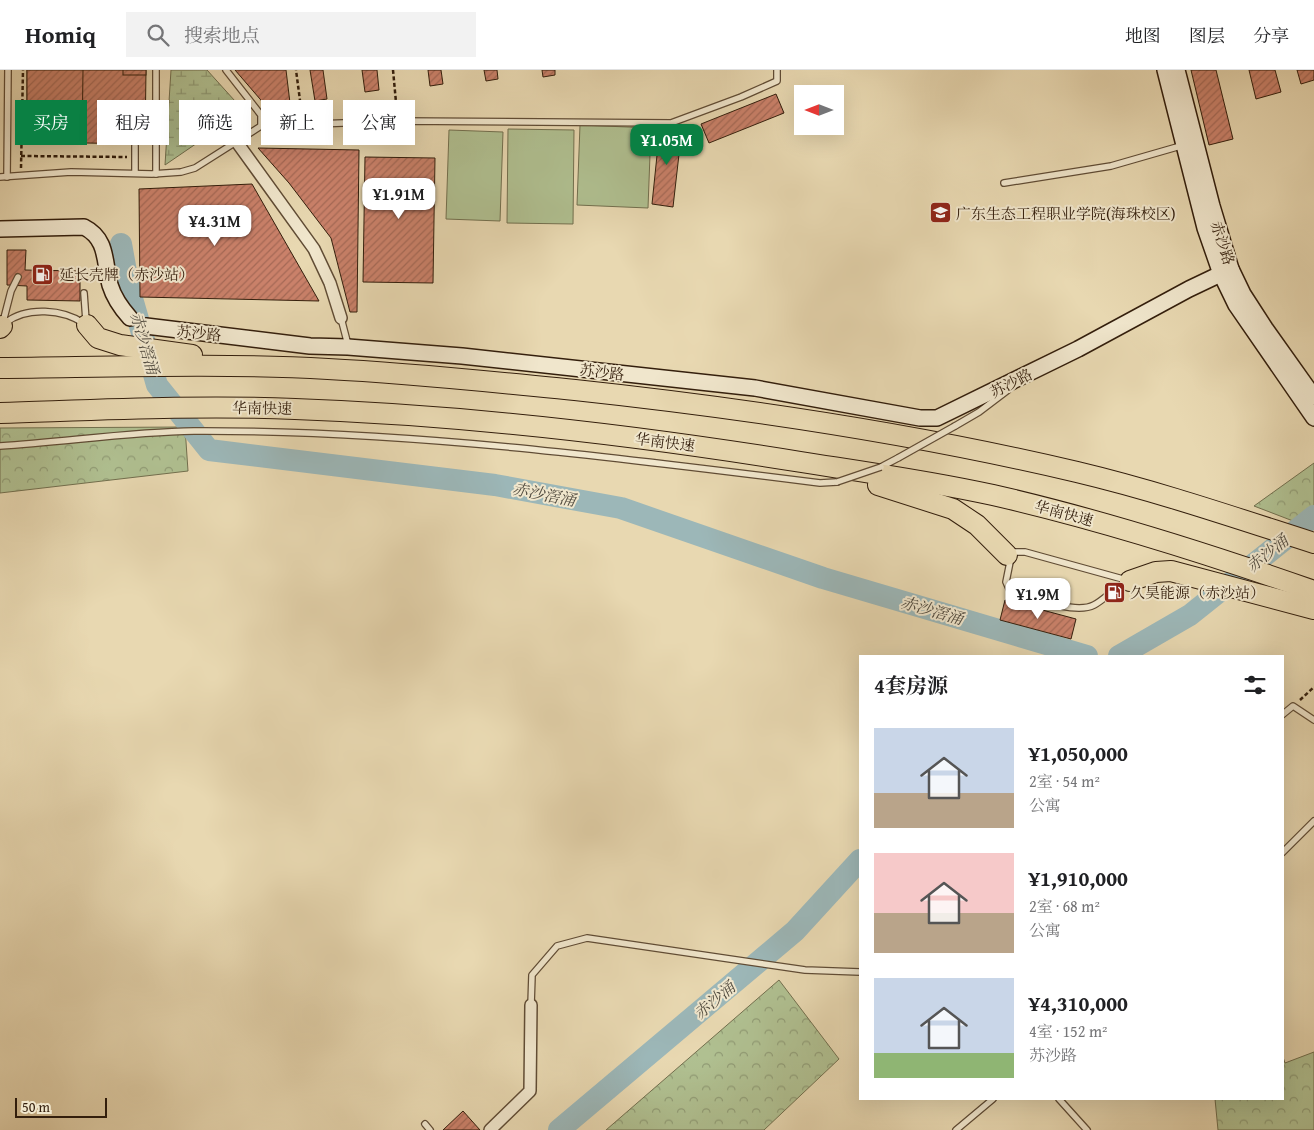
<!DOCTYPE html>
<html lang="zh">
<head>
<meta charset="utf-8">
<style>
  :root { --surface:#fff; --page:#f2f2f2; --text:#202124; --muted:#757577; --line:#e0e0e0; --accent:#0b8043 }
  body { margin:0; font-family:"Gentium Book Plus","Noto Serif SC",serif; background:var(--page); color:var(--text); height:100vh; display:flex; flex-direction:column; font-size:19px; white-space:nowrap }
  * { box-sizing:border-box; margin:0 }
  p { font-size:16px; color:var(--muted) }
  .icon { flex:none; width:28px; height:28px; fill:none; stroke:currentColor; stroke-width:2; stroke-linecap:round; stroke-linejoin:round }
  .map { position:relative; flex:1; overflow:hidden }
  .details { position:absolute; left:859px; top:585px; width:425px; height:445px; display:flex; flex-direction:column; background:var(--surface); border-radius:0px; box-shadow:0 5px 20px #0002 }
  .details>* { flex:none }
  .hud { position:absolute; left:15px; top:30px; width:475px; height:45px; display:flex; gap:10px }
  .needle { width:32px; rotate:270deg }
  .tools { position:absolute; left:794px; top:15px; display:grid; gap:10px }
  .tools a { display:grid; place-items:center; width:50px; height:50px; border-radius:0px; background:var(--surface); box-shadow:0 5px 20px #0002; font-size:25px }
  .scale { position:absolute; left:15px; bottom:12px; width:92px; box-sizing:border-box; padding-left:5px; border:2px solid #331e0c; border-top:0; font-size:14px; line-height:18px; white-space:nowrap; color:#331e0c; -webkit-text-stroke:4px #f0e6cc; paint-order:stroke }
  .price { position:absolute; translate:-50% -42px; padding:0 11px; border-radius:10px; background:#fff; color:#222; font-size:16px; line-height:32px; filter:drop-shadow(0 1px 2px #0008) }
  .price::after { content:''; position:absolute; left:50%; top:30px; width:15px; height:11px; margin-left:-8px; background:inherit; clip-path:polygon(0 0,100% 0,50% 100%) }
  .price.selected { background:var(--accent); color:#fff }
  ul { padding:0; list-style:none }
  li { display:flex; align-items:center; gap:15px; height:125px; padding:0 15px }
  li span { display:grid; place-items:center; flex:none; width:140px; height:100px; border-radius:0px; color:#555 }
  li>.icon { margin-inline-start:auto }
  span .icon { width:60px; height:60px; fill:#fffc; stroke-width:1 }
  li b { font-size:21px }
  h2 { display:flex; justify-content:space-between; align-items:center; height:60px; padding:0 15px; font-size:21px }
  .chip { padding:0 18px; border-radius:0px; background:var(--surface); box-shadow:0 5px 20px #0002; font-size:18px; line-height:45px }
  .chip.selected { background:var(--accent); color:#fff }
  header { display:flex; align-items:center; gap:30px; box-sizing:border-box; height:70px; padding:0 25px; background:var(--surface); border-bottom:1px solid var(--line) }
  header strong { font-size:24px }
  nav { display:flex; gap:28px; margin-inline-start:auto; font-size:18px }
  .search { width:350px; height:45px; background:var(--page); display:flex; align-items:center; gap:12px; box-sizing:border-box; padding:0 18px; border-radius:0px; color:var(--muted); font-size:19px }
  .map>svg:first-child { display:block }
</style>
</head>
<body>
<header>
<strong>Homiq</strong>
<div class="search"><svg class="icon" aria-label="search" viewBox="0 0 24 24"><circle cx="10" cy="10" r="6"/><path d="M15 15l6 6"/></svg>搜索地点</div>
<nav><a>地图</a><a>图层</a><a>分享</a></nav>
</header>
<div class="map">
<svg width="1314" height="1060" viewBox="0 0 1314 1060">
  <defs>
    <pattern id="forest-crowns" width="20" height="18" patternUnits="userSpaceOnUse" patternTransform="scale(1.25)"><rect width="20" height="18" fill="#b0c091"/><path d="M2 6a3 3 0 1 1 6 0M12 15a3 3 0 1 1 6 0" fill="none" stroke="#909b75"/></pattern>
    <pattern id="wetland-marsh" width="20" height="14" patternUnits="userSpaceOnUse" patternTransform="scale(1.25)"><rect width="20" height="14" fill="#b0c091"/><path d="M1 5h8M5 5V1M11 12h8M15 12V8" fill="none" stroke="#909b75"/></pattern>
    <pattern id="building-hatch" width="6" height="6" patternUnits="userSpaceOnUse" patternTransform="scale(1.25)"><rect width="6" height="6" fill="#ca816a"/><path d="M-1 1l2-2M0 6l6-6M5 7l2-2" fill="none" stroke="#a56956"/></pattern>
  </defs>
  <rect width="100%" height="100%" fill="#e8d8b1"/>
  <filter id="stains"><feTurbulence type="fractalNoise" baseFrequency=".004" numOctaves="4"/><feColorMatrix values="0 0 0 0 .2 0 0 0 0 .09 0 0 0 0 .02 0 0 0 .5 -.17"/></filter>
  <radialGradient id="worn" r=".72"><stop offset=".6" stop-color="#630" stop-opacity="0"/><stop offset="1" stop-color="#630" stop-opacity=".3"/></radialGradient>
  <g fill="url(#forest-crowns)" stroke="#726f4e">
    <polygon points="185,357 188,401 0,423 0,358"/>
    <polygon points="1314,393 1314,459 1254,436"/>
    <polygon points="779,910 839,989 764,1060 606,1060"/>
    <polygon points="1314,982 1314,1060 1218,1060 1215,1029 1282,1029 1283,987 1285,993"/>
  </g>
  <polygon fill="url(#wetland-marsh)" stroke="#726f4e" points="171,0 207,0 244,41 165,95"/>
  <g fill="#b0c091" stroke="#726f4e">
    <polygon points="580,55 651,58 648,138 577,135"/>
    <polygon points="508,59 574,60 573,154 507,153"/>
    <polygon points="449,60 503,62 500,151 446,149"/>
  </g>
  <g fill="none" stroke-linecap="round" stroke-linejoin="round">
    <g stroke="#9cb7b8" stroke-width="22">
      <polyline points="121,174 129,218 157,315 209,380 495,415 621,438 823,508 1087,586"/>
      <polyline points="1119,586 1190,545 1314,446"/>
      <polyline points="559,1060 795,861 860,790"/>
    </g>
  </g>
  <g fill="url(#building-hatch)" stroke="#331e0c">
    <polygon points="27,0 146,0 145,74 27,72"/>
    <polygon points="27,0 83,0 82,73 27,72"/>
    <rect x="123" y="0" width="23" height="5"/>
    <polygon points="235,0 286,0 290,33 266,36"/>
    <polygon points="310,0 323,0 327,29 315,31"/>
    <polygon points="362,0 377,0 379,20 365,22"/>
    <polygon points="428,0 441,0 443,14 430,16"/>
    <polygon points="484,0 497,0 498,9 486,11"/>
    <polygon points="542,0 555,0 555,5 543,7"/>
    <polygon points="1191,0 1216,0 1233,69 1209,75"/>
    <polygon points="1249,0 1275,0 1281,22 1256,29"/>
    <polygon points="1297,0 1314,0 1314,10 1301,14"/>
    <polygon points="776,24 784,43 709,73 701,54"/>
    <polygon points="660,56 682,58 673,137 652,134"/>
    <polygon points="258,78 359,80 357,242 350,242 331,168 289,113"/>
    <polygon points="365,87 435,88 433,213 363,212"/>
    <polygon points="252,114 319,231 140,227 139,119"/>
    <polygon points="7,180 26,180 25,200 80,201 80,231 27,230 27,216 7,215"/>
    <polygon points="1005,530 1076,549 1071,569 1000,550"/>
    <polygon points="463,1041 480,1060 443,1060"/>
  </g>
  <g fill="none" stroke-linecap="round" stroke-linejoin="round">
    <defs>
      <g id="lane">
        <polyline points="261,56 398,51 671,53 741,27 777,11 777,0"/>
        <polyline points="135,76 135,103"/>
        <polyline points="156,104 156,0"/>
        <polyline points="0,107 71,102 152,104 181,102 195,98 261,56 261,45 226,0"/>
        <polyline points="7,107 8,0"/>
        <polyline points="1004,113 1111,96 1184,75"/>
        <polyline points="84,223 86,251"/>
        <polyline points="341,248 348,275"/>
        <polyline points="3,252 11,221 18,207"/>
        <path d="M5,253C27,236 63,239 85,254"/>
        <polyline points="955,356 979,342 1008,320"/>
        <path d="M0,376C65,372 129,362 194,361C401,360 615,387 820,413L837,412"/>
        <polyline points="881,397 898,388"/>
        <path d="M1015,482H1025L1130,511C1115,516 1107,528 1094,535C1075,545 1030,527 1010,521L1006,512L1010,492L1007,485Z"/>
        <polyline points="1282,645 1293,636 1314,650"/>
        <polyline points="1282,783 1314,751"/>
        <polyline points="531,935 532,905 557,876 587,868 805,900 860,902"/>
        <polyline points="1059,1029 1087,1060"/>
        <polyline points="425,1054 430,1060"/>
        <polyline points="956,1060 993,1029"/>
      </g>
      <g id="street">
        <polyline points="236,71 314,179 330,213 341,248"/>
        <polyline points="490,1060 530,1021 531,935"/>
      </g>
      <g id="secondary">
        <polyline points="1165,0 1205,158 1221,204 1236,235 1314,348"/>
        <polyline points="1177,0 1212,136 1231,199 1243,224 1265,258 1314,327"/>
        <path d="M0,159L84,157C108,169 104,192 110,215C114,228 121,238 130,248"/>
        <polyline points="146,256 310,276 348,277 462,286 755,318 920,348 937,348 1078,279 1189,219 1231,199"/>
      </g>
      <g id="highway">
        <polyline points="87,255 98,268 120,275 192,285"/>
        <polyline points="0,258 2,256"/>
        <path d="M0,298C109,297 219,293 328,299C411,303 493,312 575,320C743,338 912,363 1077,402C1157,421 1236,448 1314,473"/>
        <path d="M0,343C98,340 197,335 295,339C464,345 634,365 801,392C865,402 930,411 993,425C1102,450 1209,484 1314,521"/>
        <polyline points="878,415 953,439 977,455 1007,485"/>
        <polyline points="1130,511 1156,502 1171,501 1314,539"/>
      </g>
    </defs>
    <use href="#lane" stroke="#604c35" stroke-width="8"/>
    <use href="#street" stroke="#604c35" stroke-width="14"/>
    <use href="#secondary" stroke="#331e0c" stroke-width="18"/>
    <use href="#highway" stroke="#331e0c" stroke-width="22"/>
    <g stroke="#331e0c" stroke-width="2.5" stroke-dasharray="4 2.5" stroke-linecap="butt">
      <polyline points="393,0 397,43"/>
      <polyline points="268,44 301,38 296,0"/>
      <polyline points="21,86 127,87"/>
      <polyline points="21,98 23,0"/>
      <polyline points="1300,630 1314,617"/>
    </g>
    <use href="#lane" stroke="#f0e6cc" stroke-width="5.5"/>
    <use href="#street" stroke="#f0e6cc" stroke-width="11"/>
    <use href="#secondary" stroke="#f0e6cc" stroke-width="15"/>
    <use href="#highway" stroke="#e8d8b1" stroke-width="20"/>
    <defs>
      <g id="lane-bridge">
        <polyline points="898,388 955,356"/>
        <polyline points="837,412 881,397"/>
      </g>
    </defs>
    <use href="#lane-bridge" stroke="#604c35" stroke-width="8" stroke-linecap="butt"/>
    <use href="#lane-bridge" stroke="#f0e6cc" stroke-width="5.5"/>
  </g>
  <defs>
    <symbol id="university-square" viewBox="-11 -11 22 22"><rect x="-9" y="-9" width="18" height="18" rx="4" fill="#8f2418" stroke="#f0e6cc"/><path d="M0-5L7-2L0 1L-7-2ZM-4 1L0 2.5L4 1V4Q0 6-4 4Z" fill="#fff"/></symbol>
    <symbol id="fuel-square" viewBox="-11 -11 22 22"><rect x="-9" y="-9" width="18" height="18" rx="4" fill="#8f2418" stroke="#f0e6cc"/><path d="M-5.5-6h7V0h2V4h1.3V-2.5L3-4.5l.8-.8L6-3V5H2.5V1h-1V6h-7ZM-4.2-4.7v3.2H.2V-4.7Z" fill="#fff"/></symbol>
  </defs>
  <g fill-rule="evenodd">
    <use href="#university-square" x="928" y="130" width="25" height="25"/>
    <use href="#fuel-square" x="30" y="192" width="25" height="25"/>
    <use href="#fuel-square" x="1102" y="510" width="25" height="25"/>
  </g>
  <g text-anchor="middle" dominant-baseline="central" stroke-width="4" stroke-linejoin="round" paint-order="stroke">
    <g font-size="15" fill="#331e0c" stroke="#f0e6cc" text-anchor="start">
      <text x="956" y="143">广东生态工程职业学院(海珠校区)</text>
      <text x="59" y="204">延长壳牌（赤沙站）</text>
      <text x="1130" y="522">久昊能源（赤沙站）</text>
    </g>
    <g font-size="15" fill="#331e0c" stroke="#f0e6cc">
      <text transform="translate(1223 173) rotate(72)">赤沙路</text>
      <text transform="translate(199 263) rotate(5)">苏沙路</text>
      <text transform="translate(602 302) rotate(7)">苏沙路</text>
      <text transform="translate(1011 313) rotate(-27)">苏沙路</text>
      <text transform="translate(262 338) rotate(1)">华南快速</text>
      <text transform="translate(665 372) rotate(7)">华南快速</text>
      <text transform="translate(1064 443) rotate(15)">华南快速</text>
    </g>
    <g font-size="16" font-style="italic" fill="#524c40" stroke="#f0e6cc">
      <text transform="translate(145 273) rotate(74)">赤沙滘涌</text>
      <text transform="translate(544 424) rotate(11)">赤沙滘涌</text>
      <text transform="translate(1267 483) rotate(-39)">赤沙涌</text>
      <text transform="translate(932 540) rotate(16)">赤沙滘涌</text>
      <text transform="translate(714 930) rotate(-40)">赤沙涌</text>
    </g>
  </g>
  <rect width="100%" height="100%" filter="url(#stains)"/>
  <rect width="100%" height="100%" fill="url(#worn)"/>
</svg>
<div class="tools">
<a><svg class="needle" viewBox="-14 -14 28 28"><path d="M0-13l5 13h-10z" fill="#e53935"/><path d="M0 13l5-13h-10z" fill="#757577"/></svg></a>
</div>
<div class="scale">50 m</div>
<b class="price selected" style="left:667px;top:96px">¥1.05M</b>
<b class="price" style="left:399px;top:150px">¥1.91M</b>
<b class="price" style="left:215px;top:177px">¥4.31M</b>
<b class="price" style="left:1038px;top:550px">¥1.9M</b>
<div class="hud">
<a class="chip selected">买房</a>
<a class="chip">租房</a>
<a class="chip">筛选</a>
<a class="chip">新上</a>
<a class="chip">公寓</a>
</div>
<section class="details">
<h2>4套房源<svg class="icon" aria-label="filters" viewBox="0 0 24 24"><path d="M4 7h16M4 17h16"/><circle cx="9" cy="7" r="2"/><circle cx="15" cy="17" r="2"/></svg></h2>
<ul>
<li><span style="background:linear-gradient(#c9d6e8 65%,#b9a48a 0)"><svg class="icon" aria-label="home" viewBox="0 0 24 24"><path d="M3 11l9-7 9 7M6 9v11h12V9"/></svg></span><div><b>¥1,050,000</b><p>2室 · 54 m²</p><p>公寓</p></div></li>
<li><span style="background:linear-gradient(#f6c9c9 60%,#b9a48a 0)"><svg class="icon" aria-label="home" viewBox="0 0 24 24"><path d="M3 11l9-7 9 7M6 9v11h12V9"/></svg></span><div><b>¥1,910,000</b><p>2室 · 68 m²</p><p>公寓</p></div></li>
<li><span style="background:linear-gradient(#c9d6e8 75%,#8fb573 0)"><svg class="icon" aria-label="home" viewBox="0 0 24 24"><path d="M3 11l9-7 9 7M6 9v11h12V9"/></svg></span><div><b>¥4,310,000</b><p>4室 · 152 m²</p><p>苏沙路</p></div></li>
</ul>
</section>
</div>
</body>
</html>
